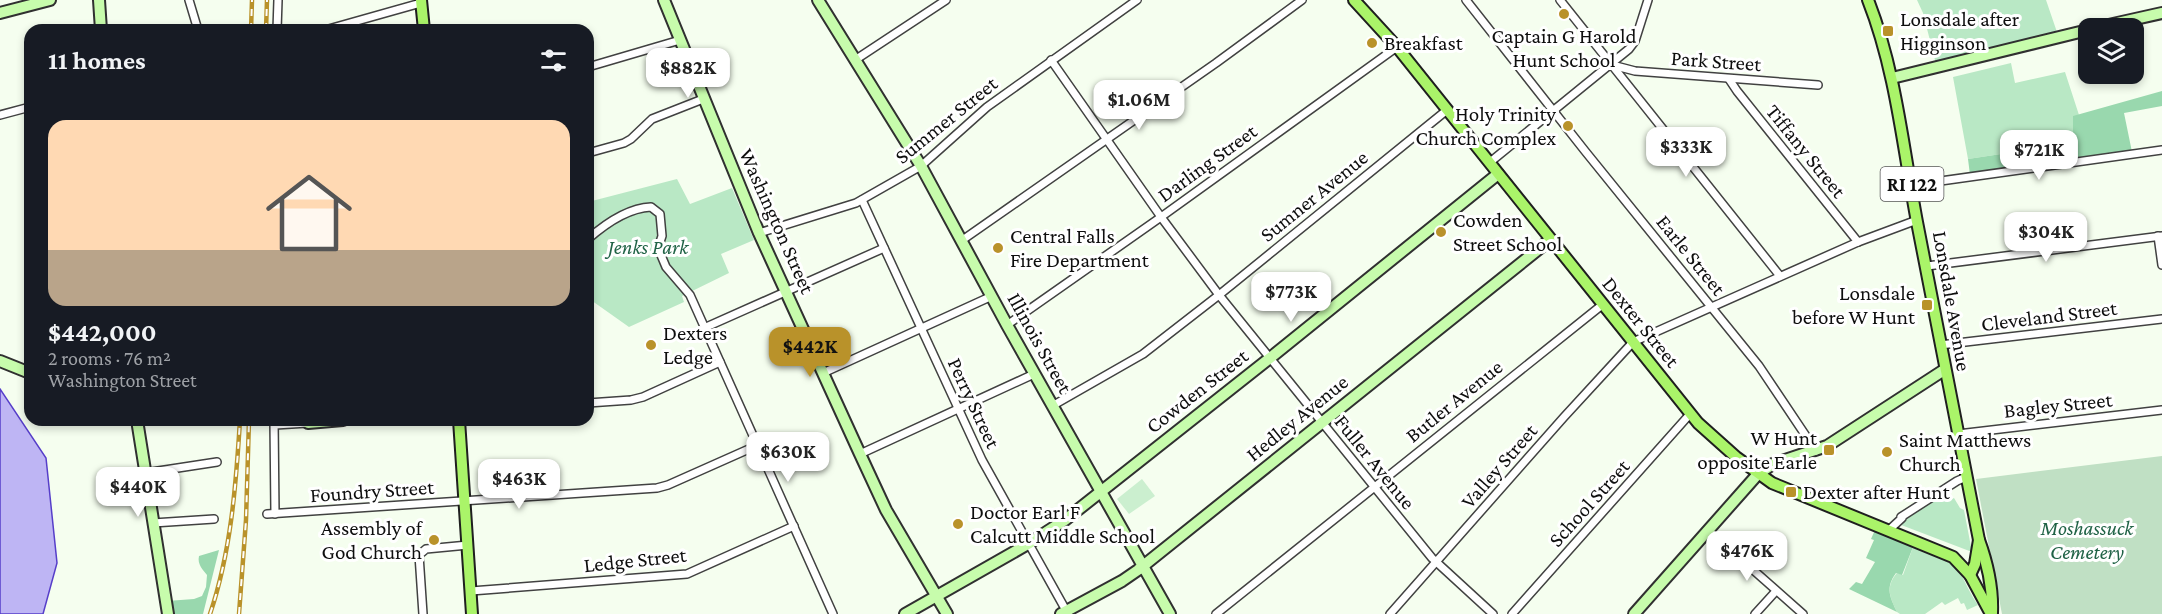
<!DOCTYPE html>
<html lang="en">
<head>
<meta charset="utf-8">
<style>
  :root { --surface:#171b24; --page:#242831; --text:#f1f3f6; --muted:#9ea1a6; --accent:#b9922a }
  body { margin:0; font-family:"Crimson Pro",serif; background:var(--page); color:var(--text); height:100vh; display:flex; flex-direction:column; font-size:22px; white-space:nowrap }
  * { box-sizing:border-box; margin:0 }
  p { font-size:20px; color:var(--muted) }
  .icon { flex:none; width:33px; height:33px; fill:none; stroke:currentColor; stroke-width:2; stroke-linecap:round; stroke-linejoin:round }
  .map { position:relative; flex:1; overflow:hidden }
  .panel { position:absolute; left:24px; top:24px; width:570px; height:402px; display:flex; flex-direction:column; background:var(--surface); border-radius:18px; box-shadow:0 3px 9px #0003 }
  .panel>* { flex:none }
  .buttons { position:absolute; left:2078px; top:18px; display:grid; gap:12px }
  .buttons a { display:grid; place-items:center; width:66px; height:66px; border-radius:12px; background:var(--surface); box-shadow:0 3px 9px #0003; font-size:30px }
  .price { position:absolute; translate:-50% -51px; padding:0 14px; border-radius:12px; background:#fff; color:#222; font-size:20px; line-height:39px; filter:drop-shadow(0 2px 3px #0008) }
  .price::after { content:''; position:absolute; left:50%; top:36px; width:18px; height:14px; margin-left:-9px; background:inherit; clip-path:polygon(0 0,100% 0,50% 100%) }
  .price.current { background:var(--accent); color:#111 }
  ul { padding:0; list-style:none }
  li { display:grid; align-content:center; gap:12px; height:318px; padding:0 24px }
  li span { display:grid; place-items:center; height:186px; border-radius:18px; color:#555 }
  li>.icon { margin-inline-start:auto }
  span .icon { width:108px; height:108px; fill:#fffc; stroke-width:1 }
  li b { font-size:26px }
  h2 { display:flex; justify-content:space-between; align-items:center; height:72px; padding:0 24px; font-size:26px }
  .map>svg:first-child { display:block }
</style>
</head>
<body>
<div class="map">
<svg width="2162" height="614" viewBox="0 0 2162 614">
  <rect width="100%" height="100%" fill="#f5feef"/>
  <g fill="#b9e8c5">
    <polygon points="1917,0 2046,0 2059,38 1937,68 1923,13"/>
    <polygon points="2011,63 2015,83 2065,72 2079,115 2073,117 2073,136 2034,149 1968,159 1953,77"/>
    <polygon points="677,179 690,204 732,188 754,240 721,254 729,273 682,296 684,302 629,327 588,298 588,202"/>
    <polygon points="1942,493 1948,501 1954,498 1960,508 1964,510 1972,552 1896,523"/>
    <path d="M1913,547C1929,553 1954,559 1962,576C1967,586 1971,595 1978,605L1967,610L1964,603L1961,604L1958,598L1945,605L1942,602L1925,614H1900L1897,612C1890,597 1885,587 1897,573L1903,575Z"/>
  </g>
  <g fill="#99d8ae">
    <polygon points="2162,91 2162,106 2124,113 2132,152 1970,175 1968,159 2034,149 2073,137 2073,116"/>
    <path d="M1875,530L1913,547L1902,575L1896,573C1885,588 1890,597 1897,612L1849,589L1856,582L1862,584L1875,562L1866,558L1874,540L1871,539Z"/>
    <path d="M219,550L203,614H164L167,601L194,599L202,596L206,587L207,575C203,570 197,564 199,556Z"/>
  </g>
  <polygon fill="#c0e0c4" points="2162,456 2162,614 2002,614 1976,479"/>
  <polygon fill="#cbefcf" points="1142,479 1155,496 1129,514 1117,499"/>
  <polygon fill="#beb5f4" stroke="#563ec9" stroke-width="1.5" points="0,389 46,458 57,563 43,614 0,614"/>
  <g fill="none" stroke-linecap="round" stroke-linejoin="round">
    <defs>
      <g id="street">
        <polyline points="189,0 198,30"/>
        <polyline points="1466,0 1585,151 1759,366 1816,451"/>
        <polyline points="1560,0 1780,276"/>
        <polyline points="277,30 278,0"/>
        <polyline points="325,30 421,3"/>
        <polyline points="855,60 946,0"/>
        <polyline points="1051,60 1161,217 1219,295 1432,558 1493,614"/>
        <polyline points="1612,65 1635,71 1818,85"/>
        <polyline points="588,67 680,40"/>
        <polyline points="1729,79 1737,91 1858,242"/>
        <polyline points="0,115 30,107"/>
        <polyline points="588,153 624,143 631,139 652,119 703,99"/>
        <polyline points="1489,163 1629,49 1635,41 1648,0"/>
        <polyline points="1912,185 2162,150"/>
        <polyline points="862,200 982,460 1068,614"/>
        <polyline points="759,233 856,203 921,166 987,107 1137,0"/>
        <polyline points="2158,236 2162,265"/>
        <path d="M588,239C605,224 628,208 651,207L660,214L662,236L658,248L666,267L690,295L833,614"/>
        <polyline points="961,241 1216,63 1302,0"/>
        <polyline points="1927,266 2162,236"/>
        <polyline points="1007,325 1161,217 1397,47"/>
        <polyline points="704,328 884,248"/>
        <polyline points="1940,345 2162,319"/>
        <polyline points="823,373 992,296"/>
        <polyline points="588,403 631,400 643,397 720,362"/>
        <polyline points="1052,406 1143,354 1219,295 1447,110"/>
        <polyline points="274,420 275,514"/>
        <polyline points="275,425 308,423"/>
        <polyline points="1958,434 2162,410"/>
        <polyline points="860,454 1034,374"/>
        <polyline points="145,473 217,462"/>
        <polyline points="267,514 657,488 668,485 758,445"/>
        <polyline points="153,523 214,519"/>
        <polyline points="1708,530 1803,614"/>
        <polyline points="1889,530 1902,518 1901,517 1957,481 1966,477"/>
        <polyline points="471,591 687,574 794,526"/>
        <polyline points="423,614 419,555 426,549 468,545"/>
        <polyline points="1216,614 1602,305"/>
        <polyline points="1390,614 1564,417 1633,342 1858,242 1917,220"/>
        <polyline points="1512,614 1690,414"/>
        <polyline points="1755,614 1776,591"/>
      </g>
      <g id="secondary">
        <polyline points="99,0 101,30"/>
        <polyline points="664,0 759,233 860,454 886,510 947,614"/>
        <polyline points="818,0 921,166 1007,325 1170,614"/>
        <polyline points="0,13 50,0"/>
        <polyline points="2095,28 2162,13"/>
        <polyline points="1892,78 2088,30"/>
        <polyline points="0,361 30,373"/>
        <polyline points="137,420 168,614"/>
        <polyline points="308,420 308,423 343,420"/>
        <polyline points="905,614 1028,544 1065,520 1270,358 1498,174"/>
        <polyline points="1061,614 1122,581 1138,570 1550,240"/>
        <polyline points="1634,614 1758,474 1773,464 1827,446 1944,370"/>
      </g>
      <g id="primary">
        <polyline points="421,0 424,30"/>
        <polyline points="1354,0 1397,47 1698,423 1736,457 1772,483 1953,557 1970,575 1991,614"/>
        <path d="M1868,0C1896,71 1903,148 1917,222C1938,328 1958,434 1979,540C1987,562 1993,590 1992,613"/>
        <polyline points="459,420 472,614"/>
        <polyline points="1970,575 1975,564 1979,540"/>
      </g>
    </defs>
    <use href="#street" stroke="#414141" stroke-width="10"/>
    <use href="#secondary" stroke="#303030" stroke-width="14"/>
    <use href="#primary" stroke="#1f1f1f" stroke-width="14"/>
    <use href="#street" stroke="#fff" stroke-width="7"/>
    <use href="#secondary" stroke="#c7fcac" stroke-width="10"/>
    <use href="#primary" stroke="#aaf469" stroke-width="10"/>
    <defs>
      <g id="rail">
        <polyline points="251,30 252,0"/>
        <polyline points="266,30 267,0"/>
        <path d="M210,614C231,552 236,485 240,420"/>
        <polyline points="239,614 246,520 249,420"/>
      </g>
    </defs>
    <use href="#rail" stroke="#b9922a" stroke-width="4.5"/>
    <use href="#rail" stroke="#fff" stroke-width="2" stroke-dasharray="7" stroke-linecap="butt"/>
  </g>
  <g fill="#b9922a" stroke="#fff" stroke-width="2">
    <circle cx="1564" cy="14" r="6"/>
    <rect x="1882" y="25" width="12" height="12" rx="3"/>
    <circle cx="1372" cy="43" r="6"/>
    <circle cx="1568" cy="126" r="6"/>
    <circle cx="1441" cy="232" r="6"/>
    <circle cx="998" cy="248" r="6"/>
    <rect x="1921" y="299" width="12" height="12" rx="3"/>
    <circle cx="651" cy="345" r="6"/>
    <rect x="1823" y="444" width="12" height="12" rx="3"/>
    <circle cx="1887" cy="452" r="6"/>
    <rect x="1785" y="486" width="12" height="12" rx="3"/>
    <circle cx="958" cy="524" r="6"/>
    <circle cx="434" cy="540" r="6"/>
  </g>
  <g text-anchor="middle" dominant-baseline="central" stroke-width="6" stroke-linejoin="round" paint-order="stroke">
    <rect fill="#fff" stroke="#565656" stroke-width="1.5" x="1880.5" y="167" width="63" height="34" rx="4.5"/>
    <g font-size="20" font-weight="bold" fill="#0e0e0e">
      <text x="1912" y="184">RI 122</text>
    </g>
    <g font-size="21" fill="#0e0e0e" stroke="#fff" text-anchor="start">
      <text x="1900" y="19">Lonsdale after<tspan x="1900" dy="24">Higginson</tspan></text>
      <text x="1564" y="36" text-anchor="middle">Captain G Harold<tspan x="1564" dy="24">Hunt School</tspan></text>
      <text x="1384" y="43">Breakfast</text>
      <text x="1556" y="114" text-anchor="end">Holy Trinity<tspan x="1556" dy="24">Church Complex</tspan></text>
      <text x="1453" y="220">Cowden<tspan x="1453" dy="24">Street School</tspan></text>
      <text x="1010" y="236">Central Falls<tspan x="1010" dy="24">Fire Department</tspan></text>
      <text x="1915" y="293" text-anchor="end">Lonsdale<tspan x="1915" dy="24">before W Hunt</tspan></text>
      <text x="663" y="333">Dexters<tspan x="663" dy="24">Ledge</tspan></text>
      <text x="1817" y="438" text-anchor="end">W Hunt<tspan x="1817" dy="24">opposite Earle</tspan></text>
      <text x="1899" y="440">Saint Matthews<tspan x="1899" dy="24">Church</tspan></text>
      <text x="1803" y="492">Dexter after Hunt</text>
      <text x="970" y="512">Doctor Earl F<tspan x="970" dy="24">Calcutt Middle School</tspan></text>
      <text x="422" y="528" text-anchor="end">Assembly of<tspan x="422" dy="24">God Church</tspan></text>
    </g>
    <g font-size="21" fill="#0e0e0e" stroke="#fff">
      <text transform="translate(1716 61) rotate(4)">Park Street</text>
      <text transform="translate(946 120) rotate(-39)">Summer Street</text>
      <text transform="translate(1806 151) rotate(51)">Tiffany Street</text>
      <text transform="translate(1207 163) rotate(-36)">Darling Street</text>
      <text transform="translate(1314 196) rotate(-39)">Sumner Avenue</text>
      <text transform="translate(777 221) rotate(66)">Washington Street</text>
      <text transform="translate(1691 255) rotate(51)">Earle Street</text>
      <text transform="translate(1952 301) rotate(80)">Lonsdale Avenue</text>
      <text transform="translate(2049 316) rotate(-7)">Cleveland Street</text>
      <text transform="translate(1641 322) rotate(51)">Dexter Street</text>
      <text transform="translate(1040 343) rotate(61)">Illinois Street</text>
      <text transform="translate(1197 391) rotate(-38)">Cowden Street</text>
      <text transform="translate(1454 401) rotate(-39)">Butler Avenue</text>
      <text transform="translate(974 403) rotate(65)">Perry Street</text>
      <text transform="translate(2058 405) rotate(-6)">Bagley Street</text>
      <text transform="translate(1297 418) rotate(-39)">Hedley Avenue</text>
      <text transform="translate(1375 462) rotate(51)">Fuller Avenue</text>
      <text transform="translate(1499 466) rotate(-49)">Valley Street</text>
      <text transform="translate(372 491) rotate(-4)">Foundry Street</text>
      <text transform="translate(1589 503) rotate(-48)">School Street</text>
      <text transform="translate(635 560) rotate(-6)">Ledge Street</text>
    </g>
    <g font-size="21" font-style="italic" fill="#206346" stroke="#fff">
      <text x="648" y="247">Jenks Park</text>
      <text x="2087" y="528">Moshassuck<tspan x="2087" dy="24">Cemetery</tspan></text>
    </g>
  </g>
</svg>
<div class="buttons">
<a><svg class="icon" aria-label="layers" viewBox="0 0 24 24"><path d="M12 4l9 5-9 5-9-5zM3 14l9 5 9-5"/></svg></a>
</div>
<b class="price" style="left:688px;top:99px">$882K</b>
<b class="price" style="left:1139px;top:131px">$1.06M</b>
<b class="price" style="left:1686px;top:178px">$333K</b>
<b class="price" style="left:2039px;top:181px">$721K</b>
<b class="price" style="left:2046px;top:263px">$304K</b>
<b class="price" style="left:1291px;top:323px">$773K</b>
<b class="price current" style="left:810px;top:378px">$442K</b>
<b class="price" style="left:788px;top:483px">$630K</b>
<b class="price" style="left:519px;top:510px">$463K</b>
<b class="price" style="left:138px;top:518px">$440K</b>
<b class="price" style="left:1747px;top:582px">$476K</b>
<section class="panel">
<h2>11 homes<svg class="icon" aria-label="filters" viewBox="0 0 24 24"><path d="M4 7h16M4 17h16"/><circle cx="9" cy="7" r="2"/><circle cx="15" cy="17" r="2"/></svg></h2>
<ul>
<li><span style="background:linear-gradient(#ffd9b3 70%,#b9a48a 0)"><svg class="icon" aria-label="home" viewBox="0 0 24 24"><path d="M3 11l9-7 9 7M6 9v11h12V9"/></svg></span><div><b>$442,000</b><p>2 rooms · 76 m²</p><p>Washington Street</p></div></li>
</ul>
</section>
</div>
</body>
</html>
